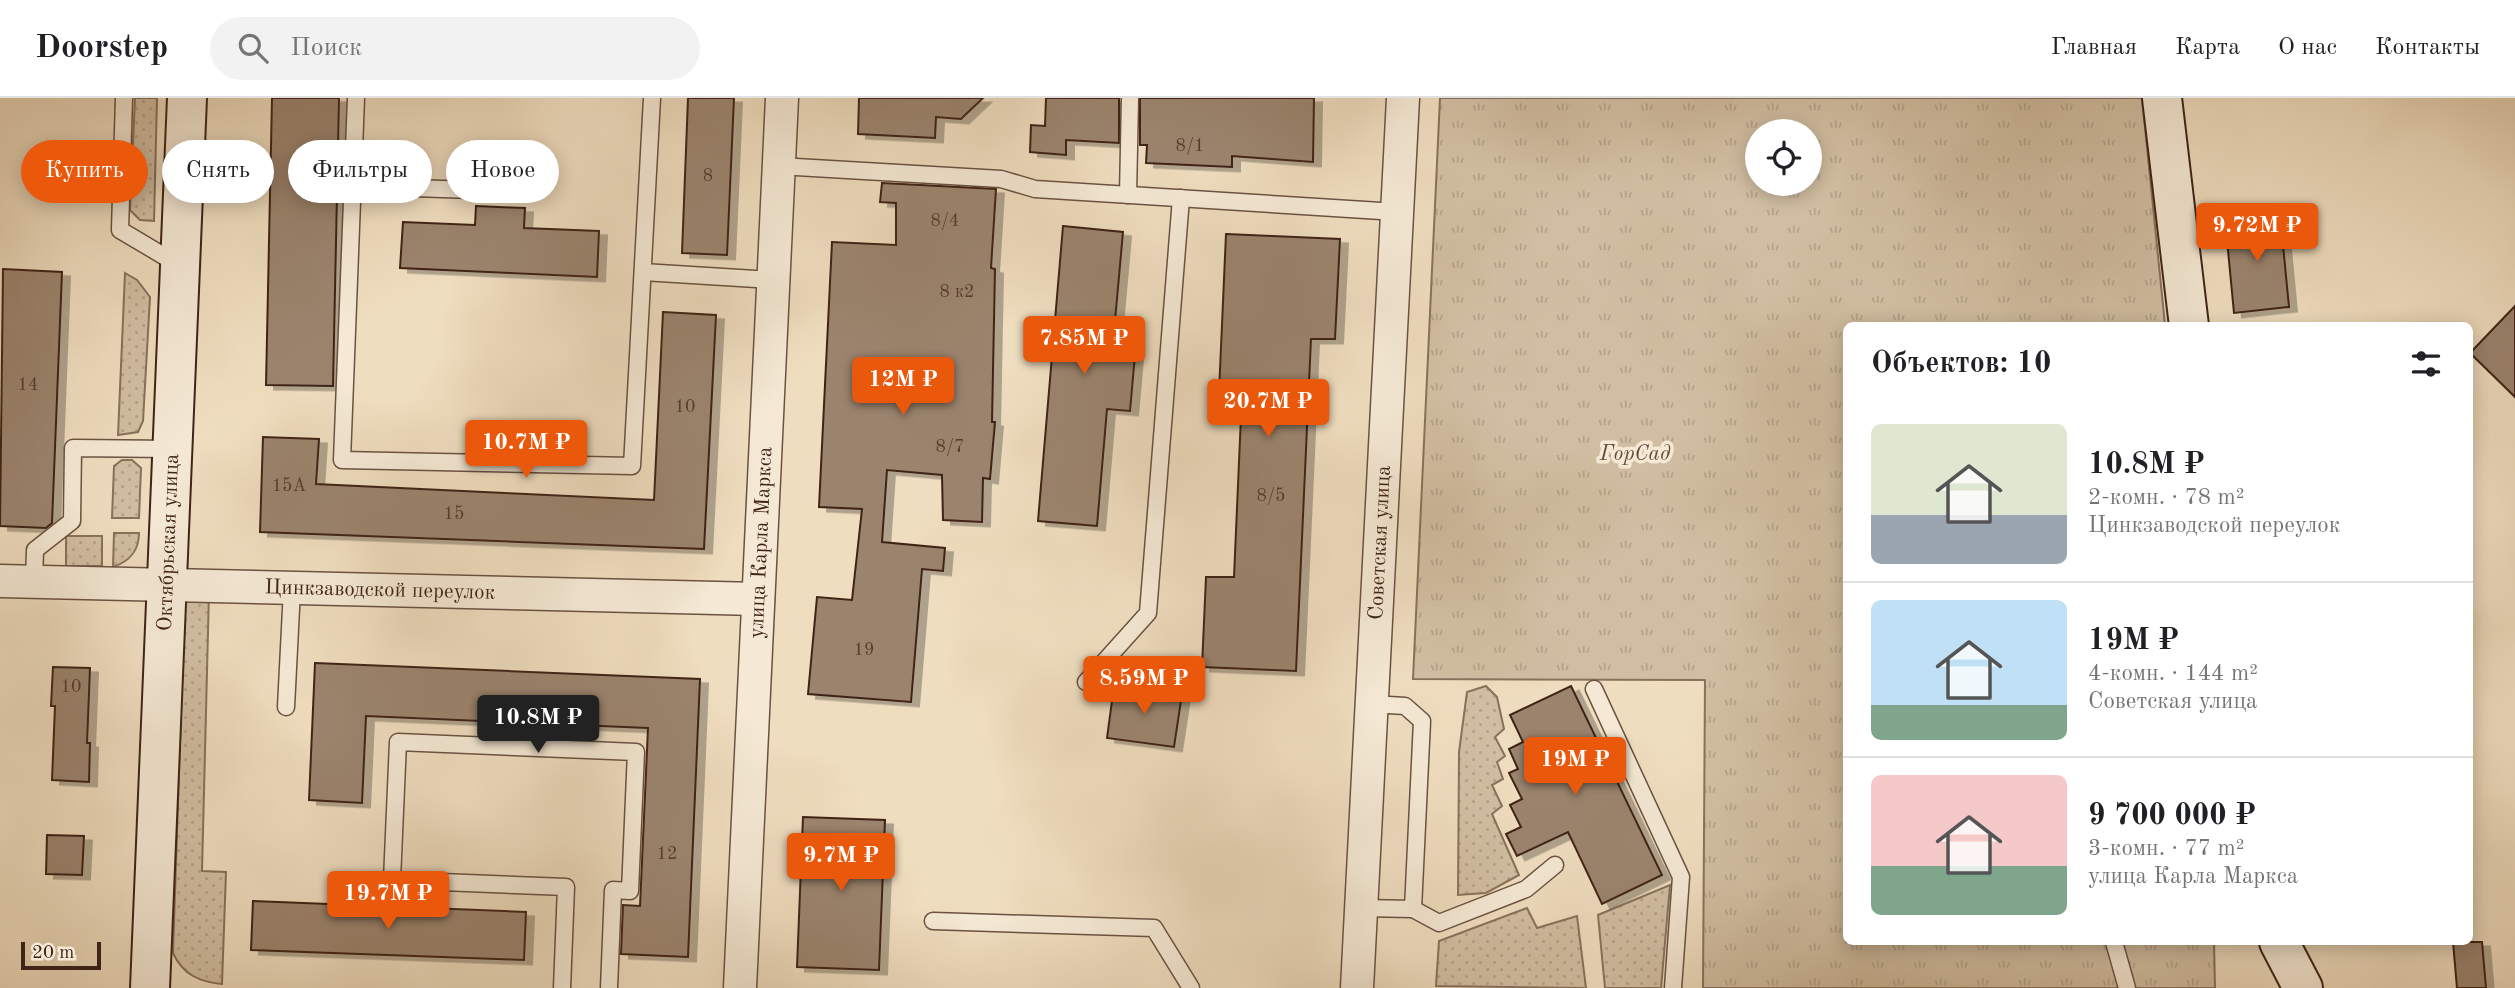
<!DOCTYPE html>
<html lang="ru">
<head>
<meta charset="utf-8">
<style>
  :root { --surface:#fff; --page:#f2f2f2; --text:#202124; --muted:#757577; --line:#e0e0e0; --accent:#ea580c }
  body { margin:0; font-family:"Old Standard TT",serif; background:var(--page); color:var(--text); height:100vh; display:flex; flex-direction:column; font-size:26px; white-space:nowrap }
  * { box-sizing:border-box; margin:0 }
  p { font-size:23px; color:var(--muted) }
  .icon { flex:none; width:38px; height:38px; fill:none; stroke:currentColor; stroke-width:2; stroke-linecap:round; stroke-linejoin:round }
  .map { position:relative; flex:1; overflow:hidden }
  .side { position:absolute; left:1843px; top:224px; width:630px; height:623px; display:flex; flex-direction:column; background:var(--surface); border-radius:10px; box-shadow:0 4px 18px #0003 }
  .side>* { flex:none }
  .guide { position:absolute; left:21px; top:42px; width:665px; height:63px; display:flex; gap:14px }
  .controls { position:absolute; left:1745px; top:21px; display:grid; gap:14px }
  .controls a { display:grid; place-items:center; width:77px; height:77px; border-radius:50%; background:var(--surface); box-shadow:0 4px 18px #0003; font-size:35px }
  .scale { position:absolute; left:21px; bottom:18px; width:80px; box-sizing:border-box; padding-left:7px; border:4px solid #3f2417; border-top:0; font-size:19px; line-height:24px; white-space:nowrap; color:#3f2417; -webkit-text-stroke:5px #f5e9d5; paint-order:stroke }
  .price { position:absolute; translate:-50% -60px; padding:0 16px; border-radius:7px; background:var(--accent); color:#fff; font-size:23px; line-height:46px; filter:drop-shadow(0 2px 4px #0008) }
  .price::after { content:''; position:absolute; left:50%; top:42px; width:21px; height:16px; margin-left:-10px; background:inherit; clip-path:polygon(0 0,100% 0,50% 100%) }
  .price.active { background:#222; color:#fff }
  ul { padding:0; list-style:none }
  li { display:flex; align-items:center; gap:21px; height:175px; padding:0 28px }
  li+li { border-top:2px solid var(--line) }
  li span { display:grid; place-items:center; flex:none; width:196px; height:140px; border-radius:10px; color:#555 }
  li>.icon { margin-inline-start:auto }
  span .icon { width:84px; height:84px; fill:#fffc; stroke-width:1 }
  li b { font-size:30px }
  h2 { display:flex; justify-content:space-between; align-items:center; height:84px; padding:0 28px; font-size:30px }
  .pill { padding:0 24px; border-radius:32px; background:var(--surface); box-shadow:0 4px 18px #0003; font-size:24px; line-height:63px }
  .pill.active { background:var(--accent); color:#fff }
  header { display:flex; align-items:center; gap:42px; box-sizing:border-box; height:98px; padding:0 35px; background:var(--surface); border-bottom:2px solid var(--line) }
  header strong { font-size:33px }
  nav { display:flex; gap:38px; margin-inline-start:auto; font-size:24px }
  .search { width:490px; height:63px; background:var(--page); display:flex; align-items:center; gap:18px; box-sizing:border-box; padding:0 24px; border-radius:38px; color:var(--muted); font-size:26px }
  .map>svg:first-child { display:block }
</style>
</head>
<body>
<header>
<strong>Doorstep</strong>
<div class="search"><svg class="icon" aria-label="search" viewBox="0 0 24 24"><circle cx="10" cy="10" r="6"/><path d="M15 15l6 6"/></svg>Поиск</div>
<nav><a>Главная</a><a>Карта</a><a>О нас</a><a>Контакты</a></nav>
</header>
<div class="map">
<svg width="2515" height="890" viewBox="0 0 2515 890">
  <defs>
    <pattern id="grass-dots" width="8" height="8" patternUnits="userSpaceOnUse" patternTransform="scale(1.75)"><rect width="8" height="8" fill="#d1bea2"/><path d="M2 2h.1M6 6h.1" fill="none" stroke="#b4a38b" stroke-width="1.8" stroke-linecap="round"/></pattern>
    <pattern id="park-tufts" width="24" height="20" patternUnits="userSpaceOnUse" patternTransform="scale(1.75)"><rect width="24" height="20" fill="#d1bea2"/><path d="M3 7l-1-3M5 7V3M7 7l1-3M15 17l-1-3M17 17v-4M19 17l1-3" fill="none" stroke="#b4a38b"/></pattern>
    <filter id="shadow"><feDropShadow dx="8" dy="4.5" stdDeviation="0" flood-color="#0004"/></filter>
  </defs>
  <rect width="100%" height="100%" fill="#efddbf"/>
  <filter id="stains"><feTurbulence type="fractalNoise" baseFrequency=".00286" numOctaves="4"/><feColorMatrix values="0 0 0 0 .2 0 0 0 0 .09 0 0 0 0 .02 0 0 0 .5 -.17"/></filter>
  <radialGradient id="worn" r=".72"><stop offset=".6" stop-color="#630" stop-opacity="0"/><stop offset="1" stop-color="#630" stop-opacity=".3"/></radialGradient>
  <g fill="url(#grass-dots)" stroke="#88715c" stroke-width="2">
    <polygon points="135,0 157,0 154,123 140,122 130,112"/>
    <polygon points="125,175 137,182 150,199 143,323 138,334 118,337"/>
    <polygon points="122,362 132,362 141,370 139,420 112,420 114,368"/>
    <path d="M114,435H139C139,453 130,463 113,469Z"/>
    <rect x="66" y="438" width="36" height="30"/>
    <path d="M185,494H209L202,773L226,774L222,886C200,884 183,877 173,855Z"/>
    <polygon points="1486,588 1497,599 1504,631 1495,639 1505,658 1497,664 1503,681 1492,687 1502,708 1492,716 1519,777 1486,795 1458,797 1459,654 1467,594"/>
    <polygon points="1670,787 1661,890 1605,890 1598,817"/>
    <polygon points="1527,810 1537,830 1577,818 1586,890 1436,888 1439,843"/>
  </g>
  <path fill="url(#park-tufts)" stroke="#88715c" stroke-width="2" fill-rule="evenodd" d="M1440,0H2142L2165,227L1846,228V844H2214L2215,890H1703L1705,582L1413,581ZM1757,33H1810V86H1757Z"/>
  <g fill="#9b846e" stroke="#3f2417" stroke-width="2" filter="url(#shadow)">
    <polygon points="272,0 339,0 333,288 266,287"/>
    <polygon points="688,0 734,0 727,157 682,155"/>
    <polygon points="859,0 983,0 961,21 936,19 935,40 858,36"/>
    <polygon points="1046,0 1119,0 1119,45 1066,42 1066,57 1030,54 1031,27 1045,28"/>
    <polygon points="1140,0 1314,0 1313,64 1232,58 1232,69 1146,65 1147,47 1140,47"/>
    <polygon points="882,85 996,91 991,170 995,171 992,324 995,324 990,381 983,380 982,424 943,422 942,377 887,372 882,444 945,450 943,473 922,471 911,604 808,596 817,499 852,502 862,411 819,409 832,144 896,147 896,105 880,104"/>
    <polygon points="476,108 525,110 524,130 599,133 597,179 400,170 403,124 475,127"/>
    <polygon points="2280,116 2289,209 2234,215 2225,121"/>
    <polygon points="1063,128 1123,134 1113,245 1136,246 1130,313 1107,311 1097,428 1038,423"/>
    <polygon points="1226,136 1340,141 1335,241 1311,241 1296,573 1202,569 1206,479 1234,479 1241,318 1218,317"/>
    <polygon points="3,171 62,174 52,425 46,430 0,428"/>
    <polygon points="2515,208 2515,299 2470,255"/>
    <polygon points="663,214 716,217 704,451 260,434 263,339 319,341 316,386 654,402"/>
    <polygon points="315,565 700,581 688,859 621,856 623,807 640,808 648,630 366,618 362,705 309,702"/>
    <polygon points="53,569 90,570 87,645 90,645 89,684 52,682 55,608 51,608"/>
    <polygon points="1114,588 1182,596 1174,649 1107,640"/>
    <polygon points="1571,588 1662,777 1602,806 1568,734 1517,758 1506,736 1521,729 1510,707 1522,701 1509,675 1518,671 1509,651 1523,644 1510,617"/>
    <polygon points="803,719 885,722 879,872 797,869"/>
    <polygon points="47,737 84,738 82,777 46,776"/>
    <polygon points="253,803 526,814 524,862 251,852"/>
    <polygon points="2453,844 2482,844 2486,890 2457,890"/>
  </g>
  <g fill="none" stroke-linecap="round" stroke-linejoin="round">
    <defs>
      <g id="lane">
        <polyline points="124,0 120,132 179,167"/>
        <polyline points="356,0 342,362 632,368 652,0"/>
        <polyline points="779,68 1001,81 1035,91 1397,114"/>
        <polyline points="353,88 473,92"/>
        <polyline points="1128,97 1130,0"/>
        <polyline points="643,174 773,182"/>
        <polyline points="34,483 35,452 72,423 73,350 173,351"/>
        <polyline points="1086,584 1148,515 1181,100"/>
        <polyline points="1594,591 1681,779 1673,890"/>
        <polyline points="286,609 292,491"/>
        <polyline points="1362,810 1413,811 1422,623 1405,608 1372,606"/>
        <polyline points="1413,811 1439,825 1526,791 1555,767"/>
        <polyline points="933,823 1154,830 1191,890"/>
        <polyline points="2114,844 2127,890"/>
        <polyline points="562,890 566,789 392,782 398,644 636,654 630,793 613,792 609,890"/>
      </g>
      <g id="street">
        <path id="s1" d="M0,483L758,501"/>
        <path id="s2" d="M740,890L782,0"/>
        <path id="s3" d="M1357,890L1403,0"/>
      </g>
      <g id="secondary">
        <polyline points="2162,0 2189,228"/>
        <polyline points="2279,844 2303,890"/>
        <path id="s4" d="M150,890L187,0"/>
      </g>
    </defs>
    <use href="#lane" stroke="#6b5241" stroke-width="19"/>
    <use href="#street" stroke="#6b5241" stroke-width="35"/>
    <use href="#secondary" stroke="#3f2417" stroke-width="42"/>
    <use href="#lane" stroke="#f5e9d5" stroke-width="16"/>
    <use href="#street" stroke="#f5e9d5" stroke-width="32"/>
    <use href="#secondary" stroke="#f5e9d5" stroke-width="38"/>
  </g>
  <g text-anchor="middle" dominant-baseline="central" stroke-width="7" stroke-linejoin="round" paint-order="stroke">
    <g font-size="18" fill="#563c2d">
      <text x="1190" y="48">8/1</text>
      <text x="708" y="78">8</text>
      <text x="945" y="123">8/4</text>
      <text x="957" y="194">8 к2</text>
      <text x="28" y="287">14</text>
      <text x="685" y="309">10</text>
      <text x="950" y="349">8/7</text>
      <text x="289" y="388">15А</text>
      <text x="1271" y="398">8/5</text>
      <text x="454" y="416">15</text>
      <text x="864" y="552">19</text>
      <text x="71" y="589">10</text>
      <text x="667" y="756">12</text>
    </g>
    <g font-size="21" font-style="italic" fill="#644a3a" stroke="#f5e9d5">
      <text x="1635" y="356">ГорСад</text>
    </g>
    <g font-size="21" fill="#3f2417" stroke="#f5e9d5">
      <text stroke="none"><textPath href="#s4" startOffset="446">Октябрьская улица</textPath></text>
      <text stroke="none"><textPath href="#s2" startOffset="446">улица Карла Маркса</textPath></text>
      <text stroke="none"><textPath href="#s3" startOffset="446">Советская улица</textPath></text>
      <text stroke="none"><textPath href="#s1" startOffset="380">Цинкзаводской переулок</textPath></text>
    </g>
  </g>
  <rect width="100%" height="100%" filter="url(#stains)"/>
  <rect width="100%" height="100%" fill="url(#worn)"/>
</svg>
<div class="controls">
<a><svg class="icon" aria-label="locate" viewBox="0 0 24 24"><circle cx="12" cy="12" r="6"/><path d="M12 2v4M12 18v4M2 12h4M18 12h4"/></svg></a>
</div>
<div class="scale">20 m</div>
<b class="price" style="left:2257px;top:165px">9.72M ₽</b>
<b class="price" style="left:1084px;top:278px">7.85M ₽</b>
<b class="price" style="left:903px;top:319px">12M ₽</b>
<b class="price" style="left:1268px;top:341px">20.7M ₽</b>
<b class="price" style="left:526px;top:382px">10.7M ₽</b>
<b class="price" style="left:1144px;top:618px">8.59M ₽</b>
<b class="price active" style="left:538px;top:657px">10.8M ₽</b>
<b class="price" style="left:1575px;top:699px">19M ₽</b>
<b class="price" style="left:841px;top:795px">9.7M ₽</b>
<b class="price" style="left:388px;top:833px">19.7M ₽</b>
<div class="guide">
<a class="pill active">Купить</a>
<a class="pill">Снять</a>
<a class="pill">Фильтры</a>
<a class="pill">Новое</a>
</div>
<section class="side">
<h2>Объектов: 10<svg class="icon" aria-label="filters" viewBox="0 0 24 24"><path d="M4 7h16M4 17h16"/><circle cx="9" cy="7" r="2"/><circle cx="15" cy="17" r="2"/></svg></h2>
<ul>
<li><span style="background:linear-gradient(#dfe7d0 65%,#9aa5b1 0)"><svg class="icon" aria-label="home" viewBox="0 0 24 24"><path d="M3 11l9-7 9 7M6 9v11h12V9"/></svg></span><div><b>10.8M ₽</b><p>2-комн. · 78 m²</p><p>Цинкзаводской переулок</p></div></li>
<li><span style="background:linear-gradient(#bfe0f5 75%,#7fa58c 0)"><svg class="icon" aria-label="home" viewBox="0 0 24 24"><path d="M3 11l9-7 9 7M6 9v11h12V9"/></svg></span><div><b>19M ₽</b><p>4-комн. · 144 m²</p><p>Советская улица</p></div></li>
<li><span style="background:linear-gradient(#f6c9c9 65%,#7fa58c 0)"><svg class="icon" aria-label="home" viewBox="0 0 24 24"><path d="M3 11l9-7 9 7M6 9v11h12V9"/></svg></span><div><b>9 700 000 ₽</b><p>3-комн. · 77 m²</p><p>улица Карла Маркса</p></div></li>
</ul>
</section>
</div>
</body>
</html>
